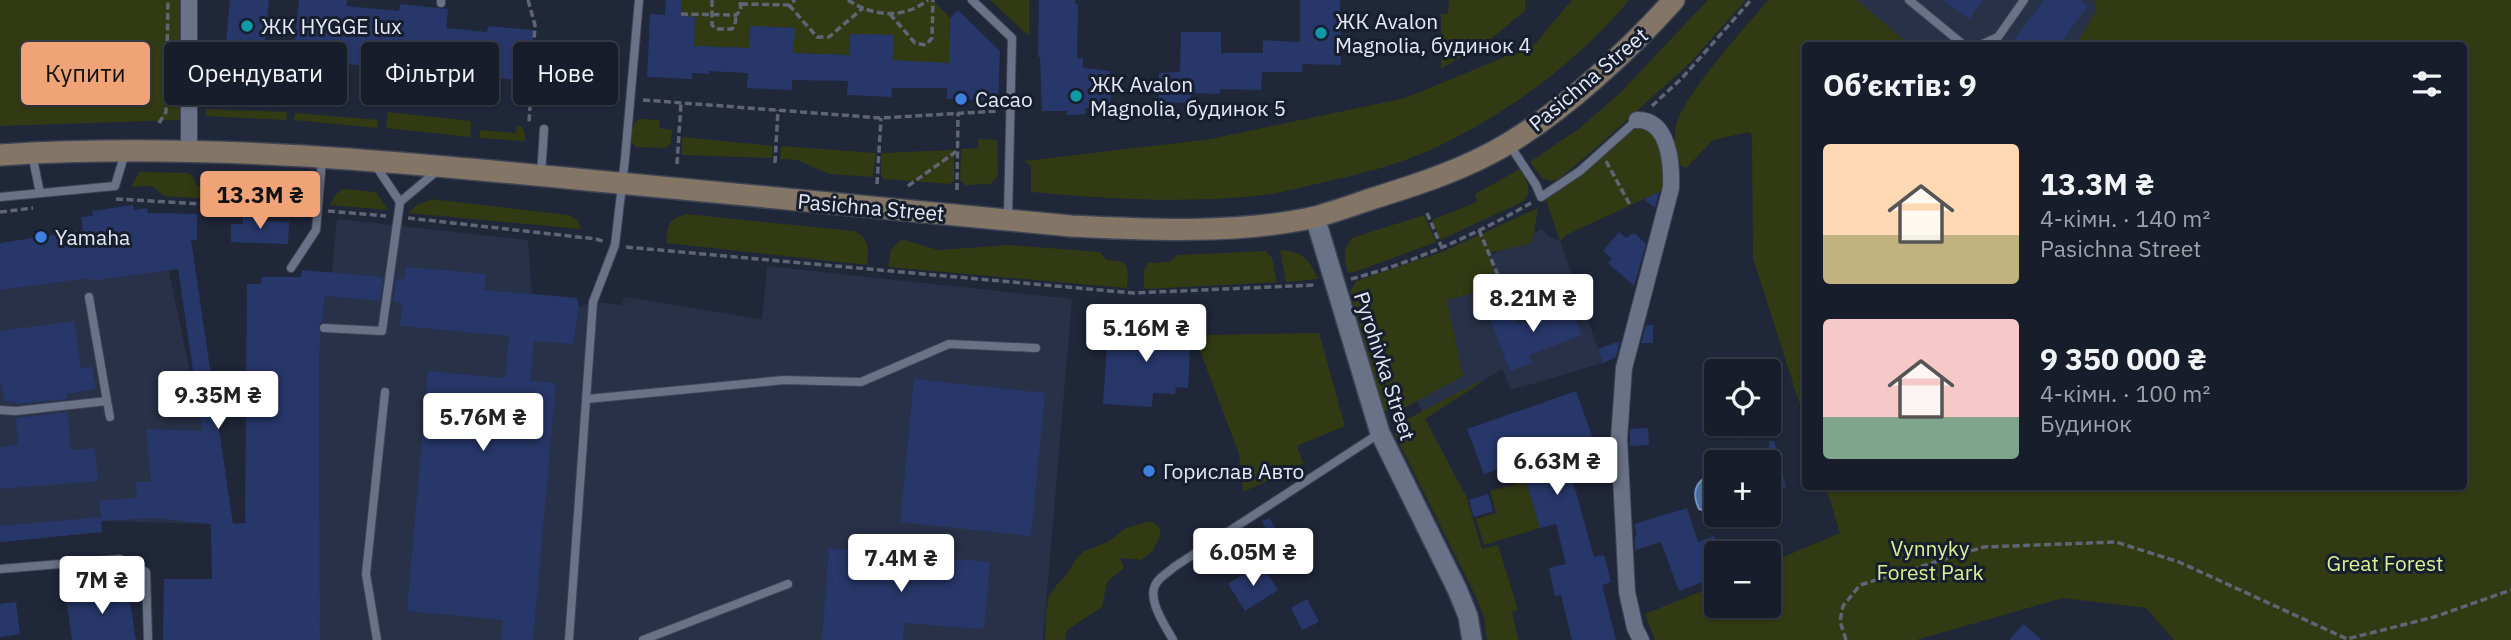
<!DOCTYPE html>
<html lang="uk">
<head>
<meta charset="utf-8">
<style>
  :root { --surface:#181d2b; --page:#212633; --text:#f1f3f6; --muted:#9fa2a9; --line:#363b47; --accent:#efa377 }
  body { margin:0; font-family:"IBM Plex Sans",sans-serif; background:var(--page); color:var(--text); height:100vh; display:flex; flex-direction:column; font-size:26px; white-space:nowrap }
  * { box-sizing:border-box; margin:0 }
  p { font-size:23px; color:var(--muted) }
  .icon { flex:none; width:38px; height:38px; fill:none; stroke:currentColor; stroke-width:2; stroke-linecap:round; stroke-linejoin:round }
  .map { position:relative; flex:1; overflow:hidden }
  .drawer { position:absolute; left:1802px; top:42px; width:665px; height:448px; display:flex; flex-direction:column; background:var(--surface); border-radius:7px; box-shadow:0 2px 5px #0004,0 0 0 2px var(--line) }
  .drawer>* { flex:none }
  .guide { position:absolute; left:21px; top:42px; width:665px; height:63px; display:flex; gap:14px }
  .tools { position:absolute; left:1704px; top:359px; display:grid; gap:14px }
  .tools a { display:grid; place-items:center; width:77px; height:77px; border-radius:7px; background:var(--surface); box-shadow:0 2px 5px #0004,0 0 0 2px var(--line); font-size:35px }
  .price { position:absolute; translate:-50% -60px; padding:0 16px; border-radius:7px; background:#fff; color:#222; font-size:23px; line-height:46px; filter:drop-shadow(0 2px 4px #0008) }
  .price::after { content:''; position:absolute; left:50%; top:42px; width:21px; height:16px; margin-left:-10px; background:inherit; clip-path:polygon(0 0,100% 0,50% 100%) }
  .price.on { background:var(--accent); color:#111 }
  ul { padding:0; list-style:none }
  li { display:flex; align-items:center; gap:21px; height:175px; padding:0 21px }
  li span { display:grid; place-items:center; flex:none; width:196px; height:140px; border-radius:7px; color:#555 }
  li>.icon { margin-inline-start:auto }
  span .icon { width:84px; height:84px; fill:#fffc; stroke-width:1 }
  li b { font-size:30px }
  h2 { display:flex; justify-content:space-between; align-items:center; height:84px; padding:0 21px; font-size:30px }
  .chip { padding:0 24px; border-radius:7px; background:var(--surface); box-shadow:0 2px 5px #0004,0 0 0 2px var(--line); font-size:24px; line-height:63px }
  .chip.on { background:var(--accent); color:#111 }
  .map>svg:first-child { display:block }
</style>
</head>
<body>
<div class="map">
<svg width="2511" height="640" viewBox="0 0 2511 640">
  <rect width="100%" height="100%" fill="#202739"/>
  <g fill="#283148">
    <polygon points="1798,0 2133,0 2101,46 1842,45"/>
    <polygon points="337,219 528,240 532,294 577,298 575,329 579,307 593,302 622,305 624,297 762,319 767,266 1072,299 1043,640 320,640 319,358 327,272 332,272"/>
    <polygon points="1542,229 1547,235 1560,241 1603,363 1511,390 1502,369 1425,419 1378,303 1485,258"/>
    <polygon points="83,230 87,257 164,247 202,431 211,524 101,521 102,532 0,542 0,243"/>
  </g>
  <g fill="#323a13">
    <polygon points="0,0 183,0 183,118 180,120 0,126"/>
    <polygon points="682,0 933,0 950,18 949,63 893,61 894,35 850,34 849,55 793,53 794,28 750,26 749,48 694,46 681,16"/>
    <polygon points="990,0 1029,0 1029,36"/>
    <polygon points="1449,0 1525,0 1525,11 1493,37 1441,69 1441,14 1448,14"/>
    <path d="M1572,0H1629C1578,62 1509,112 1437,147C1399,165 1356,175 1316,184C1299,188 1281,193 1264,195C1186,204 1109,199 1031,192V166L1024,161L1211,139L1405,98L1534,45Z"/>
    <polygon points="1708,0 1746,0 1689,64 1598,146 1561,177 1553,181 1543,179 1530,162 1580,128 1620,93"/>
    <path d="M1768,0H1857L1910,45L1806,46V424L1753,258L1752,135L1749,132L1713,140L1686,168L1679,164C1676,151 1673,139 1676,126C1684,94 1745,28 1768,0Z"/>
    <polygon points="2093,0 2511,0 2511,640 2174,640 2146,608 2063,598 1916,640 1655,640 1645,614 1717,585 1717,606 1769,606 1769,563 1840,533 1826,487 2464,486 2464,46 2076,45 2097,9"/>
    <polygon points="206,109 287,112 286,120 206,116"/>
    <polygon points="388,112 471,121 470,137 386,128"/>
    <polygon points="295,113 378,120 377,128 294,120"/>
    <path d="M639,119L660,120L659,128L672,130L671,143L666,148L636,147L632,142C632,133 631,125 639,119Z"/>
    <polygon points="517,126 522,127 525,134 525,141 479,138 480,130 516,133"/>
    <polygon points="1636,128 1648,128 1658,137 1670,187 1568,234 1560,241 1545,197 1598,160"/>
    <polygon points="682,137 773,146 772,158 681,155"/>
    <polygon points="978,139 997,140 998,176 990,184 965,185 960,180 961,149 978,148"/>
    <polygon points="781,146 876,153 873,177 829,174 797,160 780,159"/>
    <polygon points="954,150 954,181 950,184 884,179 881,175 881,153"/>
    <path d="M1520,169C1527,181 1534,191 1522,202L1440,240L1432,220L1477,202L1475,194Z"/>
    <polygon points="139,172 188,173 192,175 197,186 253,188 256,181 260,179 264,181 270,196 309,202 309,205 164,196 152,186 131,187"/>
    <polygon points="343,189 376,192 388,210 330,205 336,194"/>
    <polygon points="431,199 569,215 577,220 581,229 408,213 417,205"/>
    <polygon points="1538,208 1532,243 1489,253 1497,286 1447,300 1463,376 1395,413 1384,410 1350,292 1356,281 1442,252"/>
    <path d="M686,214L854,231C870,238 869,249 867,265L666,243C668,225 667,220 686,214Z"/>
    <path d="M1424,215L1436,242L1355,272L1348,273C1344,258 1342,250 1352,238Z"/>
    <path d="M901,239L938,250L1008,245L1100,252L1107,260C1131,261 1128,266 1127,288L888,267L891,250Z"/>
    <path d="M1280,250C1302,251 1310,260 1318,279L1286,282Z"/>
    <polygon points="1266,251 1272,258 1277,282 1147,289 1144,286 1144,271 1148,263 1169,262 1178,255"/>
    <polygon points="1319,333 1345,426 1297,446 1303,464 1243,492 1239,454 1199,348 1199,335"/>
    <polygon points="1478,382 1482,382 1425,419 1466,496 1482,549 1498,545 1518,610 1512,612 1518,640 1487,640 1484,617 1476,597 1394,433 1398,424"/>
    <polygon points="1526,481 1540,528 1484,545 1476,519 1496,513 1490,491"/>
    <polygon points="1150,521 1158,526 1161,533 1153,551 1141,560 1120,558 1124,568 1107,582 1102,607 1067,630 1065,640 1045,640 1046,612 1049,596 1056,586 1068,573 1076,559 1083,552 1109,541 1126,528"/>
  </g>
  <path fill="#476d9f" stroke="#7692b9" stroke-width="2" d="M1710,475H1717V510L1710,513L1699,509C1692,494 1694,482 1710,475Z"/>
  <g fill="#27376a">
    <polygon points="230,0 269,0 263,57 225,53"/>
    <polygon points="299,0 347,0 346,6 399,11 400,4 448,9 446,28 487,32 488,26 534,30 529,81 293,59"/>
    <polygon points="666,0 682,0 681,16 695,17 694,46 749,48 750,26 795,28 793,53 849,55 850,34 894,35 893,60 949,63 950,18 958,10 1000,51 998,101 947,99 947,88 892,88 891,97 847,95 848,81 792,80 792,90 747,88 748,73 709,71 709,74 692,73 692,79 647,77 650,14 665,15"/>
    <polygon points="1039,0 1075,0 1075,4 1078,4 1077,58 1083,58 1083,68 1110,71 1111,108 1085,108 1085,114 1067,115 1067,111 1042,111 1040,57 1038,57"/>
    <polygon points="1300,0 1340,0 1341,65 1303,64 1302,72 1262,72 1261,90 1220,89 1220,94 1191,93 1191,103 1159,102 1159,73 1180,72 1181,32 1221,32 1221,53 1263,53 1263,40 1300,42"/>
    <polygon points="1943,0 1983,0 1969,19"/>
    <polygon points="2044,0 2080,0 2088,6 2058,46 2009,46"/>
    <polygon points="566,60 586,63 584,77 604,80 602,94 562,88"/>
    <polygon points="1659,192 1655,208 1644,199"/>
    <polygon points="133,205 134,210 147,208 148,213 197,214 197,240 191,240 233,524 245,523 247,284 261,284 261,277 301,277 302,270 383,277 380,301 325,296 322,322 318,327 321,334 319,358 320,640 163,640 164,579 212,579 211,524 154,518 101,521 101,518 102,532 0,542 0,526 101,517 99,501 137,498 136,482 151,481 146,429 202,431 178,269 90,281 89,278 0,290 0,243 83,231 81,217 93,216 92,211"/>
    <polygon points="243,216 260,216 260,221 289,222 288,244 231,242 231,224 243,224"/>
    <polygon points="1619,232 1626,238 1634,233 1646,244 1634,286 1608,263 1612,259 1603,251"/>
    <polygon points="406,267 486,274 484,290 577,298 579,307 573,344 534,341 530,381 556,383 533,640 501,640 503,620 407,611 428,371 505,378 509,336 400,326 402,303 393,302 396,279 404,279"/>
    <polygon points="1565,306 1567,312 1572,310 1582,335 1529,355 1532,363 1510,371 1489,316 1510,308 1517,325"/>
    <polygon points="74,321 81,368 92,367 96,389 66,394 66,399 16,404 14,401 5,402 0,382 0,331"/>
    <polygon points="1149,322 1191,325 1188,388 1176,387 1175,394 1153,393 1152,407 1103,404 1108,330 1149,332"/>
    <polygon points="1646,325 1653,325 1653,343 1641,343"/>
    <polygon points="1620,341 1616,357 1603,363 1598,349"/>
    <polygon points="914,379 1045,393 1031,536 900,522"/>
    <polygon points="1576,391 1594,441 1609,437 1610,468 1572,478 1594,557 1604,555 1611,582 1602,585 1616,640 1572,640 1561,595 1555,596 1549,568 1566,564 1556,524 1540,528 1520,461 1484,474 1467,429"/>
    <polygon points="67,412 71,450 95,448 98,481 0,489 0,447 18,445 16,418"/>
    <polygon points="1738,424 1782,424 1782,428 1742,439"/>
    <polygon points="1648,428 1649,445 1630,446 1630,429"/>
    <polygon points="1769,441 1774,441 1786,487 1769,491"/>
    <polygon points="1488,494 1493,511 1474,517 1469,500"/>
    <polygon points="1687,508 1698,542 1714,536 1720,553 1717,553 1717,577 1679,591 1661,542 1635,550 1635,536 1637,535 1634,524"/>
    <polygon points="1269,518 1295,559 1281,565 1262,521"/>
    <polygon points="829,548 990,562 984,629 904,623 903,640 822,640"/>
    <polygon points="1264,568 1278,590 1245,611 1228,584 1248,571 1251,576"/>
    <polygon points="128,588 136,640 72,640 66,597"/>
    <polygon points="1307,599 1319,622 1302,630 1291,608"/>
    <polygon points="16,602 20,634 0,637 0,604"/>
    <polygon points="2023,624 2042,640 2009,640"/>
  </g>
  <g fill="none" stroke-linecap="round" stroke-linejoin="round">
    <defs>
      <g id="service">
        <polyline points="972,0 1012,38 1008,217"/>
        <polyline points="1909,0 1965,46"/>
        <polyline points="441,3 441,0"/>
        <polyline points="1978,46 1998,37 2024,0"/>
        <polyline points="1509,144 1536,185 1541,197 1580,171 1637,120"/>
        <polyline points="32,154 40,193"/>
        <polyline points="541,175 544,129"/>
        <polyline points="0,197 115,186 125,153"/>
        <polyline points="400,202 438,170"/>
        <polyline points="291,268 316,230 322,160"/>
        <polyline points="324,328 382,331 400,202 376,166"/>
        <polyline points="587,399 784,380 861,382 949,344 1036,348"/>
        <polyline points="107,401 110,417"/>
        <polyline points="0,410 16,411 107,401 89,297"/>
        <polyline points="0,569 120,559 146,572 148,640"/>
        <polyline points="377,640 366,574 385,392"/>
        <polyline points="569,640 593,302 615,245 625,159 639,0"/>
        <polyline points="643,640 788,584"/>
        <path d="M1173,640C1165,625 1145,598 1157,582C1161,576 1169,572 1174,567L1380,433"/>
      </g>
      <g id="minor">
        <path d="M1637,120C1669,119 1672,164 1671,188L1624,368L1619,439L1627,592L1635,628L1641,640"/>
        <polyline points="189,151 189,0"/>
      </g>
      <polyline id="tertiary" points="1315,217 1380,433 1457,589 1468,616 1472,640"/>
      <path id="secondary" d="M0,155C196,142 392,161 587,180C748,196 910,210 1071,226C1148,230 1240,234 1315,217C1334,212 1353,205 1371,199C1419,184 1466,169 1509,143C1568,107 1628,51 1674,0"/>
    </defs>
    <use href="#service" stroke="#3e4453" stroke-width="10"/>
    <use href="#minor" stroke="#3e4453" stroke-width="18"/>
    <use href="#tertiary" stroke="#3e4453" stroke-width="22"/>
    <use href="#secondary" stroke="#3e4453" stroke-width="24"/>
    <g stroke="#5f6575" stroke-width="3.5" stroke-dasharray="7 3.5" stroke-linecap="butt">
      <polyline points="528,0 535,25 529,122"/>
      <polyline points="712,0 712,25 716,29 732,29 735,25 736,16"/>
      <path d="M848,0C873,17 904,19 928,0"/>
      <polyline points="741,4 789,5 795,0"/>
      <polyline points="789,5 817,37 829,37 863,8"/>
      <polyline points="681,14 736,15 741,10 740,0"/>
      <polyline points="890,14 915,43 926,45 932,38 933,0"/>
      <polyline points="643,100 881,118 998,111"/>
      <polyline points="1652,106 1683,77 1751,0"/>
      <polyline points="159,123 166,112 168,0"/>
      <polyline points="1606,161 1630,205"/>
      <polyline points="775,163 778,110"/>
      <polyline points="677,164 681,103"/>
      <polyline points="877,184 881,118"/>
      <polyline points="908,186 957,151"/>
      <polyline points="957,190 958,113"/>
      <polyline points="116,199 306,210"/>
      <polyline points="328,211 386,216"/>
      <polyline points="0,212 33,208"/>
      <polyline points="1427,213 1441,246"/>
      <polyline points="408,218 596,239 605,242"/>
      <polyline points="1479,230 1510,304"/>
      <polyline points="626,247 1133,293 1316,285"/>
      <path d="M1351,279C1412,263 1477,234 1531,203"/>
      <polyline points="1846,640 1840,621 1843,606 1860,585 1984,547 2116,542 2179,562 2347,639 2434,617 2511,590"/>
    </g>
    <use href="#service" stroke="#6a7287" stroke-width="8"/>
    <use href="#minor" stroke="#6a7287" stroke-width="16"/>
    <use href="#tertiary" stroke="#6a7287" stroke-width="19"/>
    <use href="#secondary" stroke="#837667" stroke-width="21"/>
  </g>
  <g fill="#0f9aa8" stroke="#171e2e" stroke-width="2.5">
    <circle cx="247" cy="26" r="7"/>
    <circle cx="1321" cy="33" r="7"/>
    <circle cx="1076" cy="96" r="7"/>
  </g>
  <g fill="#3f7fe0" stroke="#171e2e" stroke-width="2.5">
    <circle cx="961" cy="99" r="7"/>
    <circle cx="41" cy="237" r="7"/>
    <circle cx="1149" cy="471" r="7"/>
  </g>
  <g text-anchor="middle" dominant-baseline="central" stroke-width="6" stroke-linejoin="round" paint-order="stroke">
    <g font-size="21" fill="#e4e9f5" stroke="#171e2e" text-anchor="start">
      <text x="1335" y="21">ЖК Avalon<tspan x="1335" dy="24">Magnolia, будинок 4</tspan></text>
      <text x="261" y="26">ЖК HYGGE lux</text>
      <text x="1090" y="84">ЖК Avalon<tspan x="1090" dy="24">Magnolia, будинок 5</tspan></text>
      <text x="975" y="99">Cacao</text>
      <text x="55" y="237">Yamaha</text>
      <text x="1163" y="471">Горислав Авто</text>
    </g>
    <g font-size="21" fill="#e4e9f5" stroke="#171e2e">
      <text transform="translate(1588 79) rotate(-40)">Pasichna Street</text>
      <text transform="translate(871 207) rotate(5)">Pasichna Street</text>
      <text transform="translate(1385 366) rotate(72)">Pyrohivka Street</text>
    </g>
    <g font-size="21" fill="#daf092" stroke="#171e2e">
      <text x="1930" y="548">Vynnyky<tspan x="1930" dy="24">Forest Park</tspan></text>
      <text x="2385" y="563">Great Forest</text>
    </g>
  </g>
</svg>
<div class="tools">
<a><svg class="icon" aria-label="locate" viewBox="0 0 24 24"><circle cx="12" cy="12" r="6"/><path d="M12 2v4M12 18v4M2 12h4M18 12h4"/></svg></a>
<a>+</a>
<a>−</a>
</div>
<b class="price on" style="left:260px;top:231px">13.3M ₴</b>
<b class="price" style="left:1533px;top:334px">8.21M ₴</b>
<b class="price" style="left:1146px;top:364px">5.16M ₴</b>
<b class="price" style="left:218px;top:431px">9.35M ₴</b>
<b class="price" style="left:483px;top:453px">5.76M ₴</b>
<b class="price" style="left:1557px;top:497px">6.63M ₴</b>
<b class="price" style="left:1253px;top:588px">6.05M ₴</b>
<b class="price" style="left:901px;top:594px">7.4M ₴</b>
<b class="price" style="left:102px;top:616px">7M ₴</b>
<div class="guide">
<a class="chip on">Купити</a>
<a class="chip">Орендувати</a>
<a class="chip">Фільтри</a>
<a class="chip">Нове</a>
</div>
<section class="drawer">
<h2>Об’єктів: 9<svg class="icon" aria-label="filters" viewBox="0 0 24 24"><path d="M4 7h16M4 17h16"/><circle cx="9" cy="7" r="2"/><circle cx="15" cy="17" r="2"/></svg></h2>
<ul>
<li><span style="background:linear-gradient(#ffd9b3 65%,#c2b280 0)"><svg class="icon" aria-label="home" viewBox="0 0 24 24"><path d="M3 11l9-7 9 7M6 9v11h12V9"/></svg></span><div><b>13.3M ₴</b><p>4-кімн. · 140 m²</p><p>Pasichna Street</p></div></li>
<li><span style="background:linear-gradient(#f6c9c9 70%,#7fa58c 0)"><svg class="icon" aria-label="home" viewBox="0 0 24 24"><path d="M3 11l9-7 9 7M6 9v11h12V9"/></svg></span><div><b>9 350 000 ₴</b><p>4-кімн. · 100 m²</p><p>Будинок</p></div></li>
</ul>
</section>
</div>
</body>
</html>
